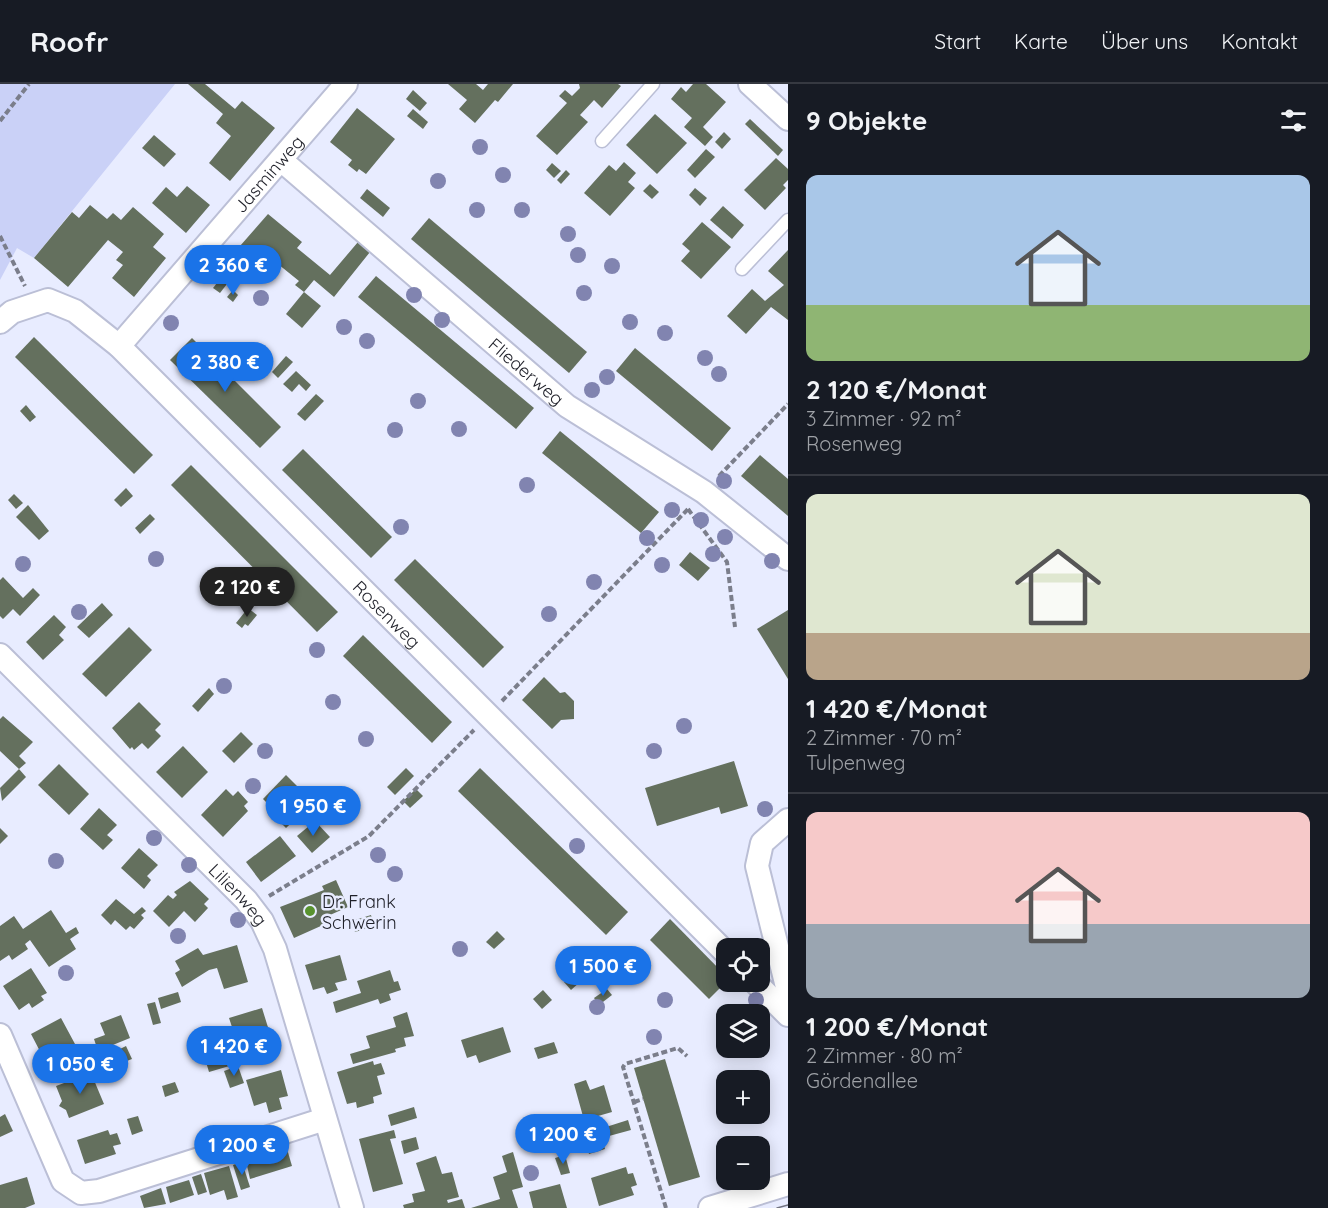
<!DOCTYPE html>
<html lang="de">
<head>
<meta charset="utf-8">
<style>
  :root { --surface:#171b24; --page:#242831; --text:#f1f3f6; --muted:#9ea1a6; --line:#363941; --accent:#1a73e8 }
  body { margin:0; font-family:Quicksand,sans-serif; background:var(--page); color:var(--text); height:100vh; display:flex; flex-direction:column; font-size:22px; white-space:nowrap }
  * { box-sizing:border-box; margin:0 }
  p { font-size:20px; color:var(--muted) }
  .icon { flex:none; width:33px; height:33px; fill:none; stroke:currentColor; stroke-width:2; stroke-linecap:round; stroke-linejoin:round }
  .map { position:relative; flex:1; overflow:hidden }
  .sheet { display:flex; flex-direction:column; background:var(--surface); width:540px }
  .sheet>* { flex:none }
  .buttons { position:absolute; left:716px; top:854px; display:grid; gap:12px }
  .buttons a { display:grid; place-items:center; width:54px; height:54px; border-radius:12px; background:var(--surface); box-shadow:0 3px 15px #0003; font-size:30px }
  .price { position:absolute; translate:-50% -51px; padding:0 14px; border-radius:21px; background:var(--accent); color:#fff; font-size:20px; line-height:39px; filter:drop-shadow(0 2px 3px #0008) }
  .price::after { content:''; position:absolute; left:50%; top:36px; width:18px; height:14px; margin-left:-9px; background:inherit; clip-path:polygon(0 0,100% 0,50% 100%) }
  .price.current { background:#222; color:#fff }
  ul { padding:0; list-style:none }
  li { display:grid; align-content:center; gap:12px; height:318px; padding:0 18px }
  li+li { border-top:2px solid var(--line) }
  li span { display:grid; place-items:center; height:186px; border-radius:12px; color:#555 }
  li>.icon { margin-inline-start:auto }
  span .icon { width:108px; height:108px; fill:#fffc; stroke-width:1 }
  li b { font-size:26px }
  h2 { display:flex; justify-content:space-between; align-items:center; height:72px; padding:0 18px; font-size:26px }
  header { display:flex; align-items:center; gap:36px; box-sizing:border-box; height:84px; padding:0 30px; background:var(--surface); border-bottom:2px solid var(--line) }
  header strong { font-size:28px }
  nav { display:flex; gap:33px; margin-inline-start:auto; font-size:21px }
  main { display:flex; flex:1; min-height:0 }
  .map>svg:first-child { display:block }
</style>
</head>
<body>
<header>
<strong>Roofr</strong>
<nav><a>Start</a><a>Karte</a><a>Über uns</a><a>Kontakt</a></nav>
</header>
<main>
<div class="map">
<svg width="788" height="1124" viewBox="0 0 788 1124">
  <rect width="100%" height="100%" fill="#e8ecff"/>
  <polygon fill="#cad1f7" points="0,0 175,0 34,174 17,164 0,196"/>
  <g fill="#64705e">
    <polygon points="188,0 205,0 235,25 242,17 275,44 230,97 209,79 231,52 216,39 223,30"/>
    <polygon points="448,0 476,0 483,6 488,0 513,0 498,18 495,16 475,39 459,25 467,16"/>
    <polygon points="579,0 618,0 621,2 602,24 594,16 580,31 588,38 557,71 536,52 567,19 559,12 565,6 572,12 580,4"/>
    <polygon points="693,0 706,0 726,18 703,43 713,53 705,62 684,43 692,34 671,15 681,3 686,8"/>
    <polygon points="413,6 427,19 420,27 406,15"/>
    <polygon points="357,24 395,55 366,90 359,85 357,88 348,81 352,76 330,58"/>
    <polygon points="413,25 428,38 423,45 407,32"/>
    <polygon points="655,30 687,59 657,90 626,61"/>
    <polygon points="750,35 783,66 778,72 745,40"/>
    <polygon points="724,48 731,55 722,65 715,58"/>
    <polygon points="154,51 176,70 164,83 142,64"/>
    <polygon points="706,65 715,73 695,94 687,86"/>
    <polygon points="776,74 788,85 788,96 783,101 786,104 765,126 744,106"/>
    <polygon points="624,78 636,89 628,98 635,104 610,132 584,109 609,81 616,87"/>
    <polygon points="552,79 561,87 554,94 546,86"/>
    <polygon points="566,86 570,90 561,100 557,96"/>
    <polygon points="650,100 659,108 652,115 643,107"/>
    <polygon points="187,102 210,121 186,149 152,119 166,103 177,113"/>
    <polygon points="695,104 707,114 700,122 689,111"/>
    <polygon points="367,105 390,124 383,133 360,114"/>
    <polygon points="90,121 107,135 113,129 121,136 133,123 164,150 153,163 166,174 134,213 112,194 123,181 116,176 123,168 108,156 68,203 34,174 72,128 79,134"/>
    <polygon points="723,122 744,141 732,155 710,136"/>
    <polygon points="268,130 302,158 297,164 330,191 358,158 370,168 334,213 314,196 304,208 295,201 299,197 273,176 266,184 240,162"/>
    <polygon points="429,134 587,268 569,289 411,155"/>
    <polygon points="702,138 731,163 701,195 681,177 690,167 682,160"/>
    <polygon points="788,166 788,236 771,223 746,250 727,232 752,205 765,217 784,201 768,187"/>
    <polygon points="376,192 534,324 516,345 358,213"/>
    <polygon points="221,194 227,200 220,209 213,204"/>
    <polygon points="233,206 238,211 233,218 227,213"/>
    <polygon points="304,208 321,222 302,244 286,230"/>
    <polygon points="34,253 153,371 134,390 15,273"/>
    <polygon points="192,254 281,343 260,364 170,276"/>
    <polygon points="635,264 731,344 712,367 616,287"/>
    <polygon points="286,272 293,278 278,294 272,288"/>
    <polygon points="296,287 311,301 306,307 299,300 292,308 283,300"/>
    <polygon points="316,310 324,317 305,337 297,330"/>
    <polygon points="26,321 36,333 30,338 20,327"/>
    <polygon points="560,347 659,428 641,449 542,369"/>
    <polygon points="303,365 392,453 371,474 282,386"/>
    <polygon points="760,371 788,395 788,432 741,392"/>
    <polygon points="191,381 338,528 317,548 171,401"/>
    <polygon points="126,404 133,412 121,423 114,416"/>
    <polygon points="14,410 23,419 16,425 8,416"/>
    <polygon points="28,421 49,447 39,456 16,433"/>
    <polygon points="150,430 155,435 140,450 135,444"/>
    <polygon points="690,468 710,484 698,497 679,481"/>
    <polygon points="415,475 504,563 483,584 394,496"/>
    <polygon points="3,493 23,514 33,504 40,511 20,532 13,525 3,535 0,532 0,496"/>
    <polygon points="102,519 113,531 89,554 77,543"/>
    <polygon points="248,524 257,531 248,542 245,540 242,544 236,539"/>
    <polygon points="788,526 788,595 757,545"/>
    <polygon points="54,531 66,543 59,551 64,556 43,576 26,558"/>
    <polygon points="129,543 152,566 106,613 82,590"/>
    <polygon points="363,551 452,638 432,659 343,572"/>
    <polygon points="544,593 560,609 565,608 574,617 574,635 561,636 552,645 522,616"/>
    <polygon points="209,604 214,610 198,628 192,622"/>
    <polygon points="139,618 161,640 155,646 161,652 148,665 142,659 134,666 132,663 130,665 112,644"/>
    <polygon points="3,632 33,658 19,672 26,679 19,685 26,693 2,717 0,704 19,685 0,667 0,635"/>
    <polygon points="241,648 253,660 234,679 222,667"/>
    <polygon points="183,662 208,688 182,714 156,688"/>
    <polygon points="734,677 748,722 721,730 719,723 657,742 645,704"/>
    <polygon points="59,680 89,710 69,731 38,701"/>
    <polygon points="406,684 414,692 395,711 387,703"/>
    <polygon points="480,684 628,828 606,851 458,707"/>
    <polygon points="286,691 297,702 274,726 263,715"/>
    <polygon points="226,705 233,712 238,707 248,718 244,722 248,727 223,753 201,731"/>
    <polygon points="416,705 423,712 410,724 403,717"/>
    <polygon points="286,717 300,731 286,744 272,730"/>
    <polygon points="99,724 117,741 107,751 113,756 103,766 80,745"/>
    <polygon points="315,737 330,753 312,769 297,752"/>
    <polygon points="0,744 8,752 0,760"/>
    <polygon points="280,752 296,772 261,798 246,778"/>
    <polygon points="139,764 158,781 147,792 151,796 144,805 121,784"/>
    <polygon points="336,796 348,823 330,831 332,837 294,854 280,823 324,806 322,802"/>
    <polygon points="190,797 209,815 204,820 208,824 195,838 184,827 169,843 153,827 168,811 173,815 177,811 174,808"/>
    <polygon points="116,815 134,830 142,823 146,827 141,831 144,834 134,845 130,842 126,846 115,836 111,841 101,831"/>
    <polygon points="51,826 66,849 76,843 79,849 70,855 76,865 49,883 30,856 25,860 28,865 12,876 9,871 0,877 0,842 14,832 23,845"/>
    <polygon points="371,831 374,842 355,848 352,837"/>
    <polygon points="670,835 726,892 726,898 709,915 650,856"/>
    <polygon points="497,847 505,855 494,865 486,858"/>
    <polygon points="237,861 248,898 224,905 217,884 209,886 182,903 175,889 180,886 175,877 198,864 203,871"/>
    <polygon points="340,871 347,896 335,899 338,906 327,910 324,903 313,906 305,881"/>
    <polygon points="31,884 47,909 41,912 44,916 32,924 29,919 19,926 3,902"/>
    <polygon points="390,886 394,898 398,897 401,906 389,910 391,916 380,920 378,915 336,929 333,918 361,909 357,897"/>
    <polygon points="574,890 580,898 571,906 564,898"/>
    <polygon points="607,905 612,911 599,921 594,914"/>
    <polygon points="543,906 552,916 542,925 533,915"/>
    <polygon points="178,908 181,918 161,925 158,914"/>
    <polygon points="155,918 161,939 153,941 147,920"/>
    <polygon points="262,924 271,953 248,960 250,967 241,970 243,978 209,988 203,968 237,958 229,934"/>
    <polygon points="407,928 414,952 404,954 406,962 395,965 396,968 353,980 350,970 370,964 366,952 396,943 393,933"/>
    <polygon points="121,931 130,954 98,967 94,955 105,951 100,939"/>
    <polygon points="61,934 75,960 68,964 71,970 54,978 51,972 44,975 31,950"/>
    <polygon points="503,943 511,968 479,979 476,971 467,974 461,956"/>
    <polygon points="554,958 558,969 538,975 534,964"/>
    <polygon points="126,962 132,975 119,980 114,968"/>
    <polygon points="665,975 700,1093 669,1102 634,984"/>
    <polygon points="373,977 374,981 381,979 385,990 377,992 382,1010 373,1013 374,1019 357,1024 356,1018 347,1020 337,988"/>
    <polygon points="238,982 244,999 230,1004 224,987"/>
    <polygon points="281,986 288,1012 279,1014 282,1025 269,1029 266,1018 254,1022 246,996"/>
    <polygon points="91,989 104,1020 69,1034 66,1026 59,1022 62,1017 56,1002"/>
    <polygon points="586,996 590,1006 604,1001 612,1028 584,1036 574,1000"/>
    <polygon points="175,998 179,1008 165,1013 162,1002"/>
    <polygon points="414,1023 417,1034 391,1042 388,1031"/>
    <polygon points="5,1030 13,1047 0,1053 0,1033"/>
    <polygon points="138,1032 143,1047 132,1051 127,1035"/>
    <polygon points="628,1036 631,1046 609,1052 606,1043"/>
    <polygon points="108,1046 110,1051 117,1049 121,1060 113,1062 116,1070 85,1080 77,1056"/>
    <polygon points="394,1046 396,1054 390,1055 403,1100 373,1108 359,1055"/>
    <polygon points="416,1053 419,1065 404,1070 401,1057"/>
    <polygon points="602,1056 605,1065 589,1070 586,1060"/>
    <polygon points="287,1065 292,1082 250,1095 246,1077"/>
    <polygon points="513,1068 523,1103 512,1106 518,1124 471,1124 500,1115 493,1093 507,1088 502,1072"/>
    <polygon points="565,1071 570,1089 561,1091 555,1074"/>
    <polygon points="436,1072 442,1090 452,1088 459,1113 447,1116 448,1119 462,1115 465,1124 404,1124 403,1121 414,1118 412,1110 425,1107 416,1079"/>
    <polygon points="242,1078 250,1103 241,1106 233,1081"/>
    <polygon points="229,1082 238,1113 227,1116 224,1106 210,1111 204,1089"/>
    <polygon points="626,1083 628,1090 633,1089 637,1101 631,1103 634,1111 599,1122 591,1094"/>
    <polygon points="201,1090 207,1108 198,1111 192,1093"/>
    <polygon points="27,1093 35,1120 25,1124 0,1124 0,1101"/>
    <polygon points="189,1096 194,1111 170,1119 166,1103"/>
    <polygon points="560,1100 567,1124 533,1124 529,1108"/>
    <polygon points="161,1104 166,1120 144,1124 140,1112"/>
  </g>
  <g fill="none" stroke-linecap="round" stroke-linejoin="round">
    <defs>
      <g id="lane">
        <polyline points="602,57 653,0"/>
        <polyline points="742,185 788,136"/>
      </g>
      <g id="street">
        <polyline points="750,0 788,35"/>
        <path id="s1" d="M281,76L567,322L704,408L788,475"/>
        <path id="s2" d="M0,238L12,228L48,216L75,227L119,262L726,869"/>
        <path id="s3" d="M119,262L346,0"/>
        <path id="s4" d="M0,571L246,816L262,837L275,865L352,1124"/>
        <polyline points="788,736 762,759 757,782 788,907"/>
        <polyline points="754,897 788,931"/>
        <polyline points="0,951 63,1097 81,1109 99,1107 325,1035"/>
        <polyline points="710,1124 788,1100"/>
      </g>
    </defs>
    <use href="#lane" stroke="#bbbfd6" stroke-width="15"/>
    <use href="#street" stroke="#bbbfd6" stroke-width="26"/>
    <g stroke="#7b7e8b" stroke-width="4" stroke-dasharray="6 3" stroke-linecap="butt">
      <polyline points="0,37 29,0"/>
      <polyline points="0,152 25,202"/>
      <polyline points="719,392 788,320"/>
      <polyline points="688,425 727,478 735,543"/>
      <polyline points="502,617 689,424"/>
      <polyline points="269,812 369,752 474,646"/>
      <polyline points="634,1018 643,1015"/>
      <polyline points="666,1124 623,983 625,980 678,964 687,972"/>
    </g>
    <use href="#lane" stroke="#fff" stroke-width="12"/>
    <use href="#street" stroke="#fff" stroke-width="22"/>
    <polyline stroke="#717381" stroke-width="1.5" points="777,1124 788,1121"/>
  </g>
  <g fill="#8184b0">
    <circle cx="480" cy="63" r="8"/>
    <circle cx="503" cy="91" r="8"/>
    <circle cx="438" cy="97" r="8"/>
    <circle cx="477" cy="126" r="8"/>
    <circle cx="522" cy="126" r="8"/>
    <circle cx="568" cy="150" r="8"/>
    <circle cx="578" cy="171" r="8"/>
    <circle cx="612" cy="182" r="8"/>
    <circle cx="584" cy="209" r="8"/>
    <circle cx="414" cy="211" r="8"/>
    <circle cx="261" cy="214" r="8"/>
    <circle cx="442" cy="236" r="8"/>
    <circle cx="630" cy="238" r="8"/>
    <circle cx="171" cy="239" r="8"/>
    <circle cx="344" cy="243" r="8"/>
    <circle cx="665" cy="249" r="8"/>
    <circle cx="367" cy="257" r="8"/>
    <circle cx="250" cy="270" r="8"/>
    <circle cx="705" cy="274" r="8"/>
    <circle cx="719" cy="290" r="8"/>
    <circle cx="607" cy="293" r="8"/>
    <circle cx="592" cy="306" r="8"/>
    <circle cx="418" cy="317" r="8"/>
    <circle cx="459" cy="345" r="8"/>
    <circle cx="395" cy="346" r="8"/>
    <circle cx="724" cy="397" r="8"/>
    <circle cx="527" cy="401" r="8"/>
    <circle cx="672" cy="426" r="8"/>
    <circle cx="701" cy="436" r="8"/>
    <circle cx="401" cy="443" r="8"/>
    <circle cx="725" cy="453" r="8"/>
    <circle cx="647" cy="454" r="8"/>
    <circle cx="713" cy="470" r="8"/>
    <circle cx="156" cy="475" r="8"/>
    <circle cx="772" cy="477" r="8"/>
    <circle cx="23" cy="480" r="8"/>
    <circle cx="662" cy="481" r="8"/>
    <circle cx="594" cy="498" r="8"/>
    <circle cx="79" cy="528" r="8"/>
    <circle cx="549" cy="530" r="8"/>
    <circle cx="317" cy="566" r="8"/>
    <circle cx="224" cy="602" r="8"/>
    <circle cx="333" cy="618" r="8"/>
    <circle cx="684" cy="642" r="8"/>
    <circle cx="366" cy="655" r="8"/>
    <circle cx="265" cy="667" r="8"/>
    <circle cx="654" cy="667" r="8"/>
    <circle cx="253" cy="702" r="8"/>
    <circle cx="765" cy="725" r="8"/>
    <circle cx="154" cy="754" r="8"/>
    <circle cx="577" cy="762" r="8"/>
    <circle cx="378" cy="771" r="8"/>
    <circle cx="56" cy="777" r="8"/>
    <circle cx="189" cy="781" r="8"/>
    <circle cx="395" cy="790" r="8"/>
    <circle cx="238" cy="836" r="8"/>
    <circle cx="178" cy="852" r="8"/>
    <circle cx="460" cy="865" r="8"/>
    <circle cx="66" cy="889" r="8"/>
    <circle cx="665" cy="916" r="8"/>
    <circle cx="756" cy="916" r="8"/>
    <circle cx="597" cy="923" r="8"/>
    <circle cx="654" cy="953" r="8"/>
    <circle cx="531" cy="1089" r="8"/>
  </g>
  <circle fill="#58922f" stroke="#e8ecff" stroke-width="2" cx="310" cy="827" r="6"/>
  <g text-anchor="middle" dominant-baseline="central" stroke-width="5" stroke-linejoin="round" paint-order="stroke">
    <g font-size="18" fill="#1f2029" stroke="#e8ecff">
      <text stroke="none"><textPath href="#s3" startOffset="228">Jasminweg</textPath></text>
      <text stroke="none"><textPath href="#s1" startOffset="324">Fliederweg</textPath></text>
      <text stroke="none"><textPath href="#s2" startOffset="518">Rosenweg</textPath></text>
      <text stroke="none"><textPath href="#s4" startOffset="338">Lilienweg</textPath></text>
    </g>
    <g font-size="18" fill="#1f2029" stroke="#e8ecff" text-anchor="start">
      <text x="322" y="817">Dr. Frank<tspan x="322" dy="21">Schwerin</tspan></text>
    </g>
  </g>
</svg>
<div class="buttons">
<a><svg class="icon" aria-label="locate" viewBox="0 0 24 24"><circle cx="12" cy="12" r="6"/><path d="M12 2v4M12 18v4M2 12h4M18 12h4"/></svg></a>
<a><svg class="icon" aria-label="layers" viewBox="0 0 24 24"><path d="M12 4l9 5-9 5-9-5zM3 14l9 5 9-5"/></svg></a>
<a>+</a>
<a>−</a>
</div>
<b class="price" style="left:233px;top:212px">2 360 €</b>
<b class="price" style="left:225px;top:309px">2 380 €</b>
<b class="price current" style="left:247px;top:534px">2 120 €</b>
<b class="price" style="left:313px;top:753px">1 950 €</b>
<b class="price" style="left:603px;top:913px">1 500 €</b>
<b class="price" style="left:234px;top:993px">1 420 €</b>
<b class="price" style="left:80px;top:1011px">1 050 €</b>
<b class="price" style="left:563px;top:1081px">1 200 €</b>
<b class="price" style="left:242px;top:1092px">1 200 €</b>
</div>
<section class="sheet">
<h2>9 Objekte<svg class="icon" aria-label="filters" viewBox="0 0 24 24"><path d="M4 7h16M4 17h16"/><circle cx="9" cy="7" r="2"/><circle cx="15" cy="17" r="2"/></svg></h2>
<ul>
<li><span style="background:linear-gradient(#a9c7e8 70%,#8fb573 0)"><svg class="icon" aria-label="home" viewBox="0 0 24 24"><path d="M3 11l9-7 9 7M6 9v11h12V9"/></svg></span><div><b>2 120 €/Monat</b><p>3 Zimmer · 92 m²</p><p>Rosenweg</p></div></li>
<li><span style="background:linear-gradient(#dfe7d0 75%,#b9a48a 0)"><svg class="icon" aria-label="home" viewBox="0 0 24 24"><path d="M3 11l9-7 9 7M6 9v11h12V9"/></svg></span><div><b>1 420 €/Monat</b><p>2 Zimmer · 70 m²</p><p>Tulpenweg</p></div></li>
<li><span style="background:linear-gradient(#f6c9c9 60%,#9aa5b1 0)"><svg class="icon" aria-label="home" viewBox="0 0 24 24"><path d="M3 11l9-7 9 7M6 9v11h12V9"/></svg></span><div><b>1 200 €/Monat</b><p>2 Zimmer · 80 m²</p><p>Gördenallee</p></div></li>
</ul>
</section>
</main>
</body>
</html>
